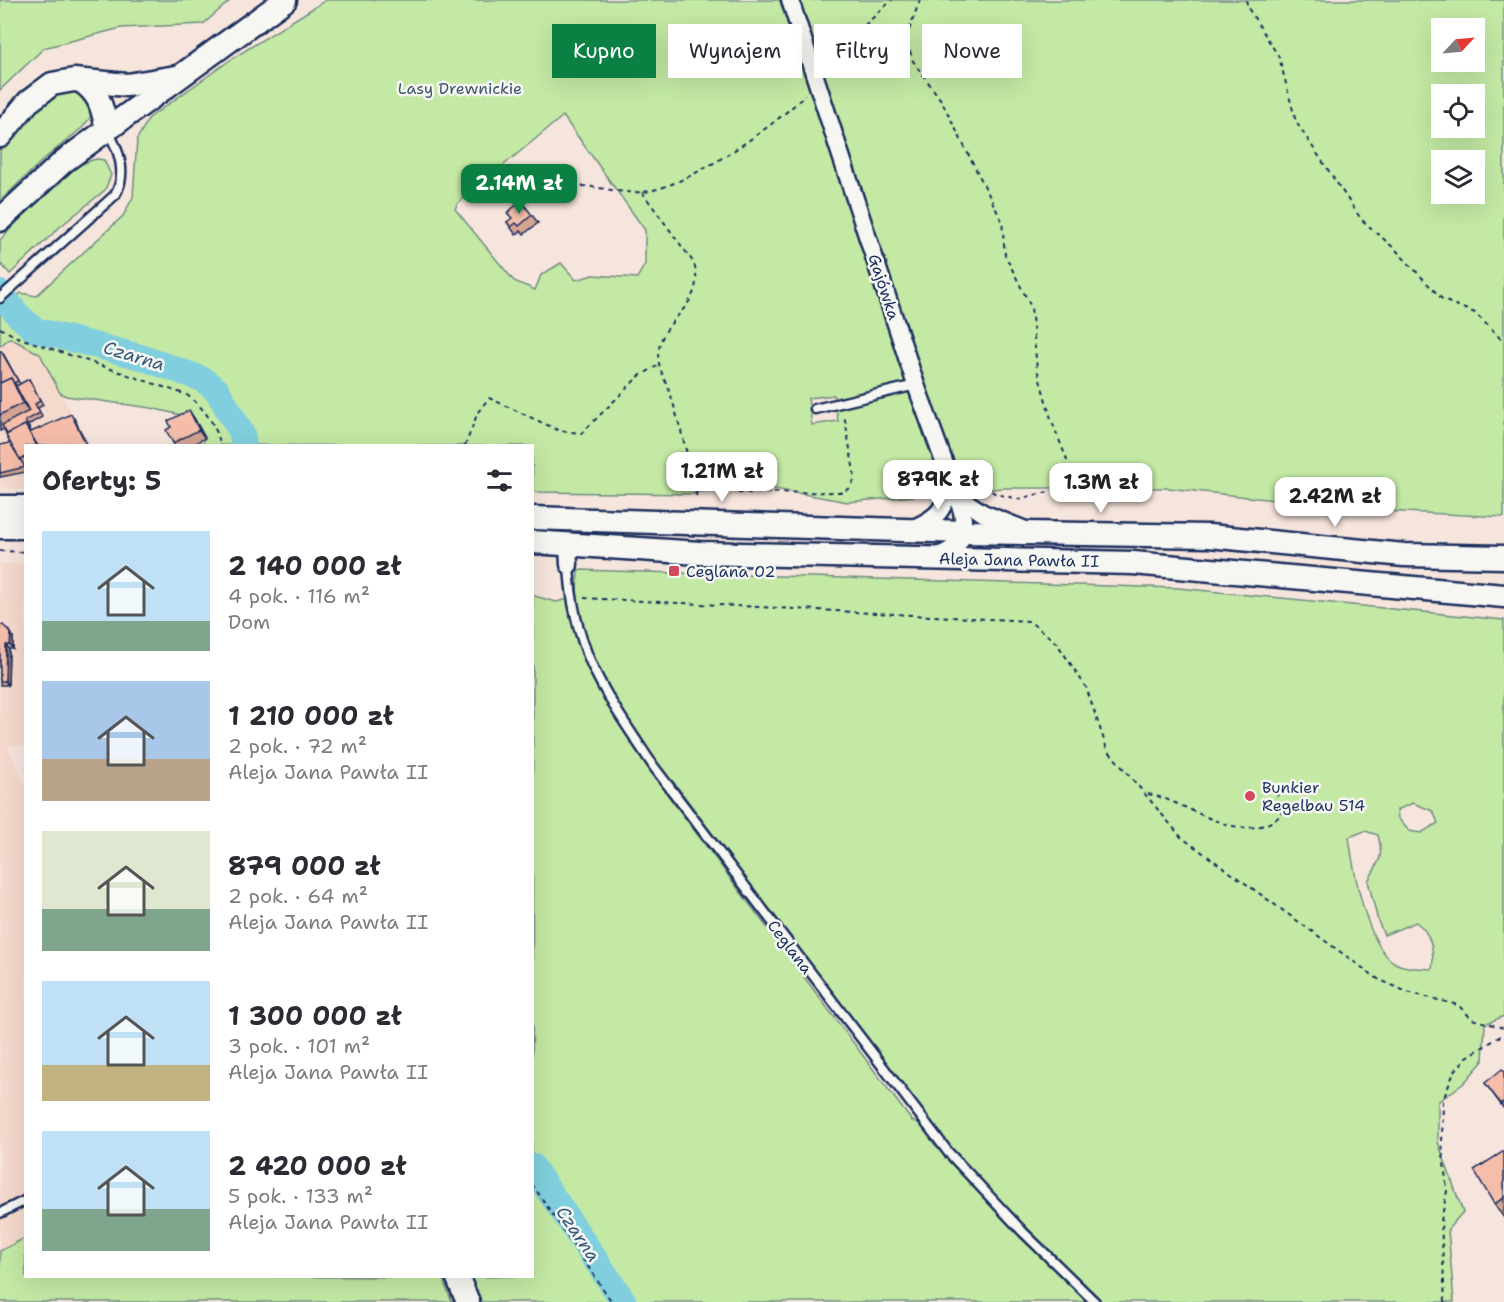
<!DOCTYPE html>
<html lang="pl">
<head>
<meta charset="utf-8">
<style>
  :root { --surface:#fff; --page:#f7f7f7; --text:#2b2b33; --muted:#7c7c81; --accent:#0b8043 }
  body { margin:0; font-family:"Shantell Sans",sans-serif; background:var(--page); color:var(--text); height:100vh; display:flex; flex-direction:column; font-size:22px; white-space:nowrap }
  * { box-sizing:border-box; margin:0 }
  p { font-size:20px; color:var(--muted) }
  .icon { flex:none; width:33px; height:33px; fill:none; stroke:currentColor; stroke-width:2; stroke-linecap:round; stroke-linejoin:round }
  .map { position:relative; flex:1; overflow:hidden }
  .sheet { position:absolute; left:24px; top:444px; width:510px; height:834px; display:flex; flex-direction:column; background:var(--surface); border-radius:0px; box-shadow:0 6px 24px #0002 }
  .sheet>* { flex:none }
  .hud { position:absolute; left:552px; top:24px; width:570px; height:54px; display:flex; gap:12px }
  .needle { width:39px; rotate:64deg }
  .fabs { position:absolute; left:1431px; top:18px; display:grid; gap:12px }
  .fabs a { display:grid; place-items:center; width:54px; height:54px; border-radius:0px; background:var(--surface); box-shadow:0 6px 24px #0002; font-size:30px }
  .price { position:absolute; translate:-50% -51px; padding:0 14px; border-radius:12px; background:#fff; color:#222; font-size:20px; line-height:39px; filter:drop-shadow(0 2px 3px #0008) }
  .price::after { content:''; position:absolute; left:50%; top:36px; width:18px; height:14px; margin-left:-9px; background:inherit; clip-path:polygon(0 0,100% 0,50% 100%) }
  .price.on { background:var(--accent); color:#fff }
  ul { padding:0; list-style:none }
  li { display:flex; align-items:center; gap:18px; height:150px; padding:0 18px }
  li span { display:grid; place-items:center; flex:none; width:168px; height:120px; border-radius:0px; color:#555 }
  li>.icon { margin-inline-start:auto }
  span .icon { width:72px; height:72px; fill:#fffc; stroke-width:1 }
  li b { font-size:26px }
  h2 { display:flex; justify-content:space-between; align-items:center; height:72px; padding:0 18px; font-size:26px }
  .chip { padding:0 21px; border-radius:0px; background:var(--surface); box-shadow:0 6px 24px #0002; font-size:21px; line-height:54px }
  .chip.on { background:var(--accent); color:#fff }
  .map>svg:first-child { display:block }
</style>
</head>
<body>
<div class="map">
<svg width="1504" height="1302" viewBox="0 0 1504 1302">
  <rect width="100%" height="100%" fill="#f6e5dc"/>
  <filter id="ink" filterUnits="userSpaceOnUse"><feTurbulence type="fractalNoise" baseFrequency=".0167" numOctaves="2"/><feDisplacementMap in="SourceGraphic" scale="12" xChannelSelector="R" yChannelSelector="G"/><feConvolveMatrix kernelMatrix="1 2 1 2 8 2 1 2 1" color-interpolation-filters="sRGB"/></filter>
  <g filter="url(#ink)">
    <g fill="#f6d9cd">
      <polygon points="10,338 40,354 89,445 26,446 25,489 0,487 0,346"/>
      <polygon points="0,564 25,564 25,746 8,746 26,788 26,1238 0,1251"/>
    </g>
    <g fill="#c3e9a4" stroke="#6f8c81" stroke-width="1.5" fill-rule="evenodd">
      <polygon points="0,0 231,0 203,24 121,28 44,48 0,90"/>
      <path d="M326,0H1504V517L1364,510L1168,488H1003L848,502L719,479L695,494L533,492L532,446L203,445L204,438L194,418L151,408L66,396L60,393L40,354L10,338L0,346V310L21,293L36,296L123,216L133,197L137,139L149,118L233,58ZM1442,28H1474V62H1442ZM1442,94H1474V128H1442ZM563,116L645,230V264L637,278L593,275L576,280L561,263L541,275L535,290L514,281L455,209L458,203ZM1442,160H1474V194H1442ZM834,395L838,421L812,425L808,398Z"/>
      <polygon points="76,89 85,95 92,108 90,118 82,128 44,159 0,201 0,146 52,94"/>
      <path d="M97,159L104,160L111,175L105,190L61,226L10,274L0,263V240C24,216 63,165 97,159Z"/>
      <path d="M578,570L1178,588L1504,620V1016L1485,1024L1483,1061L1464,1083L1438,1102V1142L1463,1212L1448,1229L1454,1302H481L471,1277L532,1276L533,593L534,596L556,602L577,597ZM672,780L931,1124V1125L912,1121L894,1097L661,786ZM1413,803L1433,811L1438,823L1421,833L1409,831L1398,818L1397,810ZM1365,831L1378,835C1384,857 1379,862 1368,881L1378,921L1384,935L1416,922C1431,933 1435,951 1432,969C1419,968 1406,969 1395,963C1366,946 1353,867 1349,837Z"/>
      <polygon points="25,1238 26,1276 442,1277 452,1302 0,1302 0,1251"/>
    </g>
    <g fill="none" stroke-linecap="round" stroke-linejoin="round">
      <g stroke="#81cfde" stroke-width="26">
        <polyline points="0,293 18,315 35,330 141,357 202,379 217,390 242,434 244,446"/>
        <polyline points="532,1166 624,1302"/>
      </g>
      <defs>
        <g id="lane">
          <path d="M0,298L115,195C127,175 120,151 108,132"/>
          <polyline points="815,409 916,385"/>
          <path d="M569,565C573,653 607,696 654,767L948,1152L1023,1232L1095,1302"/>
          <polyline points="0,1213 26,1200"/>
        </g>
        <g id="street">
          <path d="M790,0L916,385L962,511C966,537 962,548 935,557"/>
          <polyline points="957,496 983,513 1023,529"/>
          <path d="M912,529C942,515 945,510 949,477"/>
          <polyline points="568,545 569,565"/>
        </g>
        <g id="secondary">
          <path d="M81,81C100,94 102,107 107,129"/>
          <polyline points="0,136 28,102 52,84 74,80 127,85 176,77"/>
          <polyline points="0,220 64,161 285,0"/>
          <polyline points="0,507 26,507"/>
          <polyline points="532,518 965,532 1209,536 1404,555 1504,557"/>
          <polyline points="0,527 26,527"/>
          <polyline points="532,542 700,553 1133,563 1504,596"/>
          <polyline points="457,1276 468,1302"/>
        </g>
      </defs>
      <use href="#lane" stroke="#1b2f5e" stroke-width="13"/>
      <use href="#street" stroke="#1b2f5e" stroke-width="21"/>
      <use href="#secondary" stroke="#1b2f5e" stroke-width="27"/>
      <g stroke="#1b2f5e" stroke-width="2" stroke-dasharray="4.5 4.5" stroke-linecap="butt">
        <polyline points="920,0 906,38 913,61 941,100 1002,221 1005,255 1031,307 1037,369 1051,419 1067,460 1066,475 1056,490 1018,499 996,494 965,473"/>
        <polyline points="1246,0 1248,8 1279,57 1296,122 1361,219 1396,250 1443,300 1475,313 1504,342"/>
        <polyline points="825,62 892,0"/>
        <path d="M537,191C550,190 565,186 578,186C599,186 620,194 642,192C685,189 775,126 805,95"/>
        <path d="M642,192L694,263C706,306 665,315 659,348C655,366 666,379 671,396C681,429 690,464 697,498"/>
        <path d="M0,328L17,337L187,395C205,409 215,423 221,446"/>
        <polyline points="465,446 478,412 489,398 560,431 582,433 638,377 657,366"/>
        <polyline points="738,493 841,492 850,488 855,478 844,414"/>
        <polyline points="0,551 26,552"/>
        <polyline points="584,598 1029,621 1056,642 1086,687 1107,749 1181,837 1378,979 1407,992 1458,1005 1472,1019 1504,1028"/>
        <path d="M1148,794C1191,802 1242,851 1282,814L1275,786"/>
        <polyline points="532,1184 612,1302"/>
        <polyline points="1445,1302 1441,1221 1447,1191 1442,1143 1443,1100 1454,1072 1467,1057 1504,1034"/>
      </g>
      <use href="#lane" stroke="#f6f6f2" stroke-width="8"/>
      <use href="#street" stroke="#f6f6f2" stroke-width="16"/>
      <use href="#secondary" stroke="#f6f6f2" stroke-width="22"/>
    </g>
    <g fill="#d4a392" stroke="#1b2f5e" stroke-width="1.5">
      <polygon points="532,215 538,223 524,234 521,231 516,235 507,222"/>
      <polygon points="0,351 1,351 4,355 20,384 29,379 43,405 38,408 42,417 28,425 31,432 74,418 88,446 26,446 26,472 0,477 0,445 10,443 4,429 0,431"/>
      <polygon points="194,418 205,438 190,446 175,446 173,443"/>
      <polygon points="0,625 11,633 13,637 13,649 9,649 8,685 0,685"/>
      <polygon points="1504,1072 1504,1109 1485,1083"/>
      <polygon points="1504,1151 1504,1218 1494,1204"/>
    </g>
    <g fill="#ac8577" stroke="#1b2f5e" stroke-width="1.5">
      <polygon points="11,378 19,390 32,415 23,403"/>
      <polygon points="189,410 194,418 205,438 199,430"/>
      <polygon points="11,633 13,637 13,649 10,645"/>
      <polygon points="6,645 9,649 8,685 5,681"/>
    </g>
    <g fill="#f6beaa" stroke="#1b2f5e" stroke-width="1.5">
      <polygon points="521,201 532,215 519,226 516,223 511,227 507,222 512,218 507,213"/>
      <polygon points="0,351 1,351 18,381 14,383 11,378 0,383"/>
      <polygon points="11,378 23,403 0,415 0,383"/>
      <polygon points="29,379 40,401 35,404 40,413 25,421 31,432 71,414 87,446 67,446 66,443 61,446 38,446 25,425 7,434 2,425 29,411 16,386"/>
      <polygon points="189,410 199,430 173,443 166,430 171,427 168,421"/>
      <polygon points="25,425 37,446 26,446 26,457 19,459 6,435"/>
      <polygon points="10,443 25,467 0,473 0,445"/>
      <polygon points="0,625 3,625 11,633 10,645 6,645 5,681 0,681"/>
      <polygon points="1502,1069 1504,1072 1504,1101 1501,1104 1485,1083"/>
      <polygon points="1504,1151 1504,1198 1494,1204 1474,1170"/>
    </g>
  </g>
  <g fill="#d1495b" stroke="#f6f6f2" stroke-width="2">
    <rect x="668" y="565" width="12" height="12" rx="3"/>
    <circle cx="1250" cy="796" r="6"/>
  </g>
  <g text-anchor="middle" dominant-baseline="central" stroke-width="5" stroke-linejoin="round" paint-order="stroke">
    <g font-size="16" fill="#3d546c" stroke="#f6f6f2">
      <text x="460" y="88">Lasy Drewnickie</text>
    </g>
    <g font-size="16" fill="#1b2f5e" stroke="#f6f6f2">
      <text transform="translate(884 287) rotate(72)">Gajówka</text>
      <text transform="translate(1019 560) rotate(1)">Aleja Jana Pawła II</text>
      <text transform="translate(790 947) rotate(53)">Ceglana</text>
    </g>
    <g font-size="16" fill="#1b2f5e" stroke="#f6f6f2" text-anchor="start">
      <text x="686" y="571">Ceglana 02</text>
      <text x="1262" y="787">Bunkier<tspan x="1262" dy="18">Regelbau 514</tspan></text>
    </g>
    <g font-size="18" font-style="italic" fill="#34577e" stroke="#f6f6f2">
      <text transform="translate(134 356) rotate(17)">Czarna</text>
      <text transform="translate(578 1234) rotate(56)">Czarna</text>
    </g>
  </g>
</svg>
<div class="fabs">
<a><svg class="needle" viewBox="-14 -14 28 28"><path d="M0-13l5 13h-10z" fill="#e53935"/><path d="M0 13l5-13h-10z" fill="#7c7c81"/></svg></a>
<a><svg class="icon" aria-label="locate" viewBox="0 0 24 24"><circle cx="12" cy="12" r="6"/><path d="M12 2v4M12 18v4M2 12h4M18 12h4"/></svg></a>
<a><svg class="icon" aria-label="layers" viewBox="0 0 24 24"><path d="M12 4l9 5-9 5-9-5zM3 14l9 5 9-5"/></svg></a>
</div>
<b class="price on" style="left:519px;top:215px">2.14M zł</b>
<b class="price" style="left:722px;top:503px">1.21M zł</b>
<b class="price" style="left:938px;top:511px">879K zł</b>
<b class="price" style="left:1101px;top:514px">1.3M zł</b>
<b class="price" style="left:1335px;top:528px">2.42M zł</b>
<div class="hud">
<a class="chip on">Kupno</a>
<a class="chip">Wynajem</a>
<a class="chip">Filtry</a>
<a class="chip">Nowe</a>
</div>
<section class="sheet">
<h2>Oferty: 5<svg class="icon" aria-label="filters" viewBox="0 0 24 24"><path d="M4 7h16M4 17h16"/><circle cx="9" cy="7" r="2"/><circle cx="15" cy="17" r="2"/></svg></h2>
<ul>
<li><span style="background:linear-gradient(#bfe0f5 75%,#7fa58c 0)"><svg class="icon" aria-label="home" viewBox="0 0 24 24"><path d="M3 11l9-7 9 7M6 9v11h12V9"/></svg></span><div><b>2 140 000 zł</b><p>4 pok. · 116 m²</p><p>Dom</p></div></li>
<li><span style="background:linear-gradient(#a9c7e8 65%,#b9a48a 0)"><svg class="icon" aria-label="home" viewBox="0 0 24 24"><path d="M3 11l9-7 9 7M6 9v11h12V9"/></svg></span><div><b>1 210 000 zł</b><p>2 pok. · 72 m²</p><p>Aleja Jana Pawła II</p></div></li>
<li><span style="background:linear-gradient(#dfe7d0 65%,#7fa58c 0)"><svg class="icon" aria-label="home" viewBox="0 0 24 24"><path d="M3 11l9-7 9 7M6 9v11h12V9"/></svg></span><div><b>879 000 zł</b><p>2 pok. · 64 m²</p><p>Aleja Jana Pawła II</p></div></li>
<li><span style="background:linear-gradient(#bfe0f5 70%,#c2b280 0)"><svg class="icon" aria-label="home" viewBox="0 0 24 24"><path d="M3 11l9-7 9 7M6 9v11h12V9"/></svg></span><div><b>1 300 000 zł</b><p>3 pok. · 101 m²</p><p>Aleja Jana Pawła II</p></div></li>
<li><span style="background:linear-gradient(#bfe0f5 65%,#7fa58c 0)"><svg class="icon" aria-label="home" viewBox="0 0 24 24"><path d="M3 11l9-7 9 7M6 9v11h12V9"/></svg></span><div><b>2 420 000 zł</b><p>5 pok. · 133 m²</p><p>Aleja Jana Pawła II</p></div></li>
</ul>
</section>
</div>
</body>
</html>
